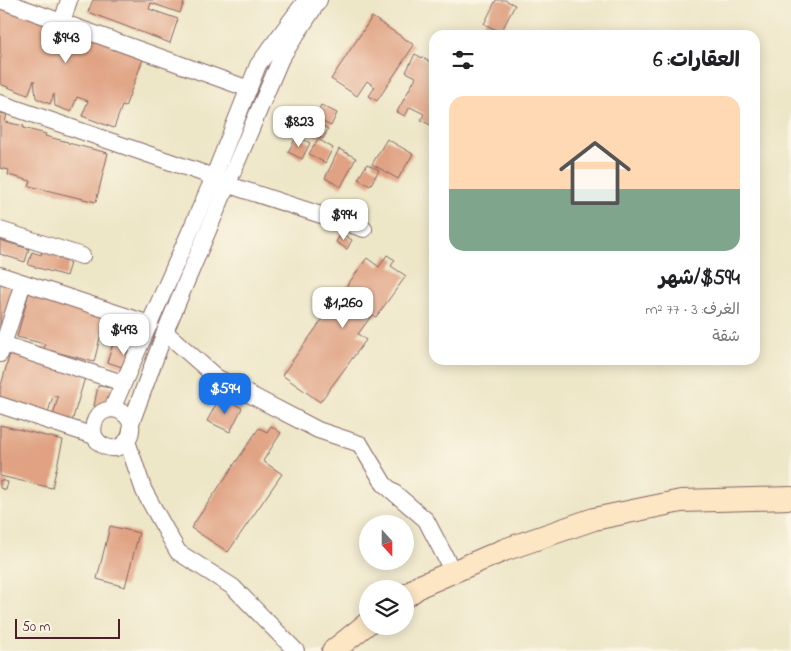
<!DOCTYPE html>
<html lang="ar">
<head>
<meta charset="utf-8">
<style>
  :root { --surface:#fff; --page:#f6f6f6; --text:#202124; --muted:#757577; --line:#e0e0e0; --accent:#1a73e8 }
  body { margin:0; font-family:"Indie Flower","Playpen Sans Arabic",sans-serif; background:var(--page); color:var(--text); direction:rtl; height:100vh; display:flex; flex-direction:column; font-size:19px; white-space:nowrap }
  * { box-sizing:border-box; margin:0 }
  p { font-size:16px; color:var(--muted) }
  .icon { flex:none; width:28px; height:28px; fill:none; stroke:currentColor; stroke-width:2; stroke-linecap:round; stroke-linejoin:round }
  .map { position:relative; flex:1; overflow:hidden; direction:ltr }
  .details { position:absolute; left:429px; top:30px; width:331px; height:335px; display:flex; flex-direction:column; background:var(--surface); border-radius:15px; box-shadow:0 2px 12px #0003; direction:rtl }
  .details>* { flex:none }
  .needle { width:32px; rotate:159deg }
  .tools { position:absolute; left:359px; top:515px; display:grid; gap:10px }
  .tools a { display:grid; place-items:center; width:55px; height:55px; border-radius:50%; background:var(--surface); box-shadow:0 2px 12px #0003; font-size:25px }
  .scale { position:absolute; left:15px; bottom:12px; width:105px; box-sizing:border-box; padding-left:5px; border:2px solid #4a1f2b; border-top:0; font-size:14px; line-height:18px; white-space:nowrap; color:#4a1f2b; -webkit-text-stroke:4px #fcf5e5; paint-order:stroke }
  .price { position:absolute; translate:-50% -42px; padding:0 11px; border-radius:10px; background:#fff; color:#222; font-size:16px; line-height:32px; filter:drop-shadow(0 1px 2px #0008) }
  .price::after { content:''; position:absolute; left:50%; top:30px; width:15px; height:11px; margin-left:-8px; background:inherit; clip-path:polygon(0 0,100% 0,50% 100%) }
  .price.current { background:var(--accent); color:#fff }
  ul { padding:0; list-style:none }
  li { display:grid; align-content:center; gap:10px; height:265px; padding:0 20px }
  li+li { border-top:1px solid var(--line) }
  li span { display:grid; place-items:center; height:155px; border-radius:15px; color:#555 }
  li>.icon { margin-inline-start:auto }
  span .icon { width:90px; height:90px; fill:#fffc; stroke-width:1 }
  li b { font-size:21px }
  h2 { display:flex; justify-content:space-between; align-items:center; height:60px; padding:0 20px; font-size:21px }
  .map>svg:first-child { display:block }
</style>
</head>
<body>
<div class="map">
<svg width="791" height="651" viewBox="0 0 791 651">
  <rect width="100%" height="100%" fill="#fcf5e5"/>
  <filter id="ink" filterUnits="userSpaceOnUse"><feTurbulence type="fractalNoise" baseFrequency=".02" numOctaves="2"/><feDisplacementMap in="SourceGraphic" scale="10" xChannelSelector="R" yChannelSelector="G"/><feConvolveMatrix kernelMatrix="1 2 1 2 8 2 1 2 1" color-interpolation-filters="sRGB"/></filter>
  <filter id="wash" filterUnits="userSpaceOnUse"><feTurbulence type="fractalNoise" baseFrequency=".0096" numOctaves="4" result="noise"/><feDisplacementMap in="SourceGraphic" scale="20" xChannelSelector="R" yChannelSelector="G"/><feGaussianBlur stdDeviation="1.12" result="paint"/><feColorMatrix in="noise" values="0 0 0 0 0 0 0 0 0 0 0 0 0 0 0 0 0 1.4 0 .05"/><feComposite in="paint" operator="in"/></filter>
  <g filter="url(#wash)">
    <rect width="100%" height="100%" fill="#ede6c7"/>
    <g id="blocks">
      <g fill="#e0a283">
        <polygon points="0,0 62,24 63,32 82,29 145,54 125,107 122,106 114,128 82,116 88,101 77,97 71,112 55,106 54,94 50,104 36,98 34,80 28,95 0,84 0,59 2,56 0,55"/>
        <polygon points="93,0 185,0 180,13 151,3 149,9 178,19 170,43 88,12"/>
        <polygon points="496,0 505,0 515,5 501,32 484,24"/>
        <polygon points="372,17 414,45 377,101 369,96 375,87 367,81 357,96 331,79"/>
        <polygon points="415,54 434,64 434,127 421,120 424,114 410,107 405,116 397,112 416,77 406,72"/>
        <polygon points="321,105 337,113 331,126 315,118"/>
        <polygon points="0,113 7,114 5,122 24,126 23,128 46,134 45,136 68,142 68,143 108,153 96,202 29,186 31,181 8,175 9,170 0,168"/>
        <polygon points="315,122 328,129 323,139 310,133"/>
        <polygon points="297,136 310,143 302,159 288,152"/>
        <polygon points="318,139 333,148 325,163 309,154"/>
        <polygon points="387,139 413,154 398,179 372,164"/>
        <polygon points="339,149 356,158 341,187 325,178"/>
        <polygon points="367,164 379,170 370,186 358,179"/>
        <polygon points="341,233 352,240 347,249 336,242"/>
        <polygon points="0,240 29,249 25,262 0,254"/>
        <polygon points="43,249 59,253 58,259 70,263 66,276 28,265 32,252 41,255"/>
        <polygon points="387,255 395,260 391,266 406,276 376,317 372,315 358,334 366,340 320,402 282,375 367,258 379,267"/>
        <polygon points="0,282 16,288 0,334"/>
        <polygon points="30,289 107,309 94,362 44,349 45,344 17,337"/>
        <polygon points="114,341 141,350 134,371 107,362"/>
        <polygon points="10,353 86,374 71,425 52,420 58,397 53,396 47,416 0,399 0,389"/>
        <polygon points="98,386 113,388 110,409 94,406"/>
        <polygon points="220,397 242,408 230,432 207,421"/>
        <polygon points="0,425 63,440 52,488 0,476"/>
        <polygon points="271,426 281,433 263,461 282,474 228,552 191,528 259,428 267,432"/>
        <polygon points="0,480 8,482 6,490 0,488"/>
        <polygon points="110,526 139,533 125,587 97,579"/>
      </g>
    </g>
  </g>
  <g filter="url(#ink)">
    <use href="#blocks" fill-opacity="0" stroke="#836562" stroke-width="1"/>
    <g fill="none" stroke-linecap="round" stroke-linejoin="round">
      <defs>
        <g id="minor">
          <polyline points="0,0 249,89"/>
          <polyline points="62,22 69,0"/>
          <polyline points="0,103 214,177 229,185 364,229"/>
          <polyline points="0,230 82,256"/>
          <polyline points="0,275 150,324"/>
          <polyline points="165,332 216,377 318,430 360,444 384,484 426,520 453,572"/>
          <polyline points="0,343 123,383"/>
          <polyline points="0,354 23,283"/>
          <polyline points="0,405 94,436"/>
          <polyline points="112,409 210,186 258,65 306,0"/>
          <path d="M131,423C119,398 88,410 94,436C107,458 134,448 131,423L165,332L281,58L319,0"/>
          <polyline points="127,441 144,491 178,552 233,587 296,651"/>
        </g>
        <g id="secondary">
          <polyline points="405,597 420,586 504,550 594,519 681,501 791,498"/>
          <polyline points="333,651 368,623"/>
        </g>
      </defs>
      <use href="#minor" stroke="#836562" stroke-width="18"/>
      <use href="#secondary" stroke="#836562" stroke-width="24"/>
      <use href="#minor" stroke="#fff" stroke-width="16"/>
      <use href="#secondary" stroke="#fce6c4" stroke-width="22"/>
    </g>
  </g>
</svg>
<div class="tools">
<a><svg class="needle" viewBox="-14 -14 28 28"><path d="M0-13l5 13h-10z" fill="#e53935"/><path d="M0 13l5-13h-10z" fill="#757577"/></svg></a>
<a><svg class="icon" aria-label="layers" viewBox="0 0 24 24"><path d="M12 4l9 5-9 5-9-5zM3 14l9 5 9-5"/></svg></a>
</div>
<div class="scale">50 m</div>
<b class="price" style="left:66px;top:64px">$943</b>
<b class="price" style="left:299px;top:148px">$823</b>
<b class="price" style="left:344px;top:241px">$994</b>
<b class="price" style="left:343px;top:329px">$1,260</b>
<b class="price" style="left:124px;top:356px">$493</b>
<b class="price current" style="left:225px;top:415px">$594</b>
<section class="details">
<h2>العقارات: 6<svg class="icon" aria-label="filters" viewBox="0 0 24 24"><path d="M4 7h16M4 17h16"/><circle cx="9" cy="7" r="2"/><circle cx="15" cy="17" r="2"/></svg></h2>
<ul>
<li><span style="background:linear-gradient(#ffd9b3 60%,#7fa58c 0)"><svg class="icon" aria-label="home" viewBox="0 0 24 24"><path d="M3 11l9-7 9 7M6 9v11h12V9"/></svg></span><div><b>$594/شهر</b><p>الغرف: 3 · 77 m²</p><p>شقة</p></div></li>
</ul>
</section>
</div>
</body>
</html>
